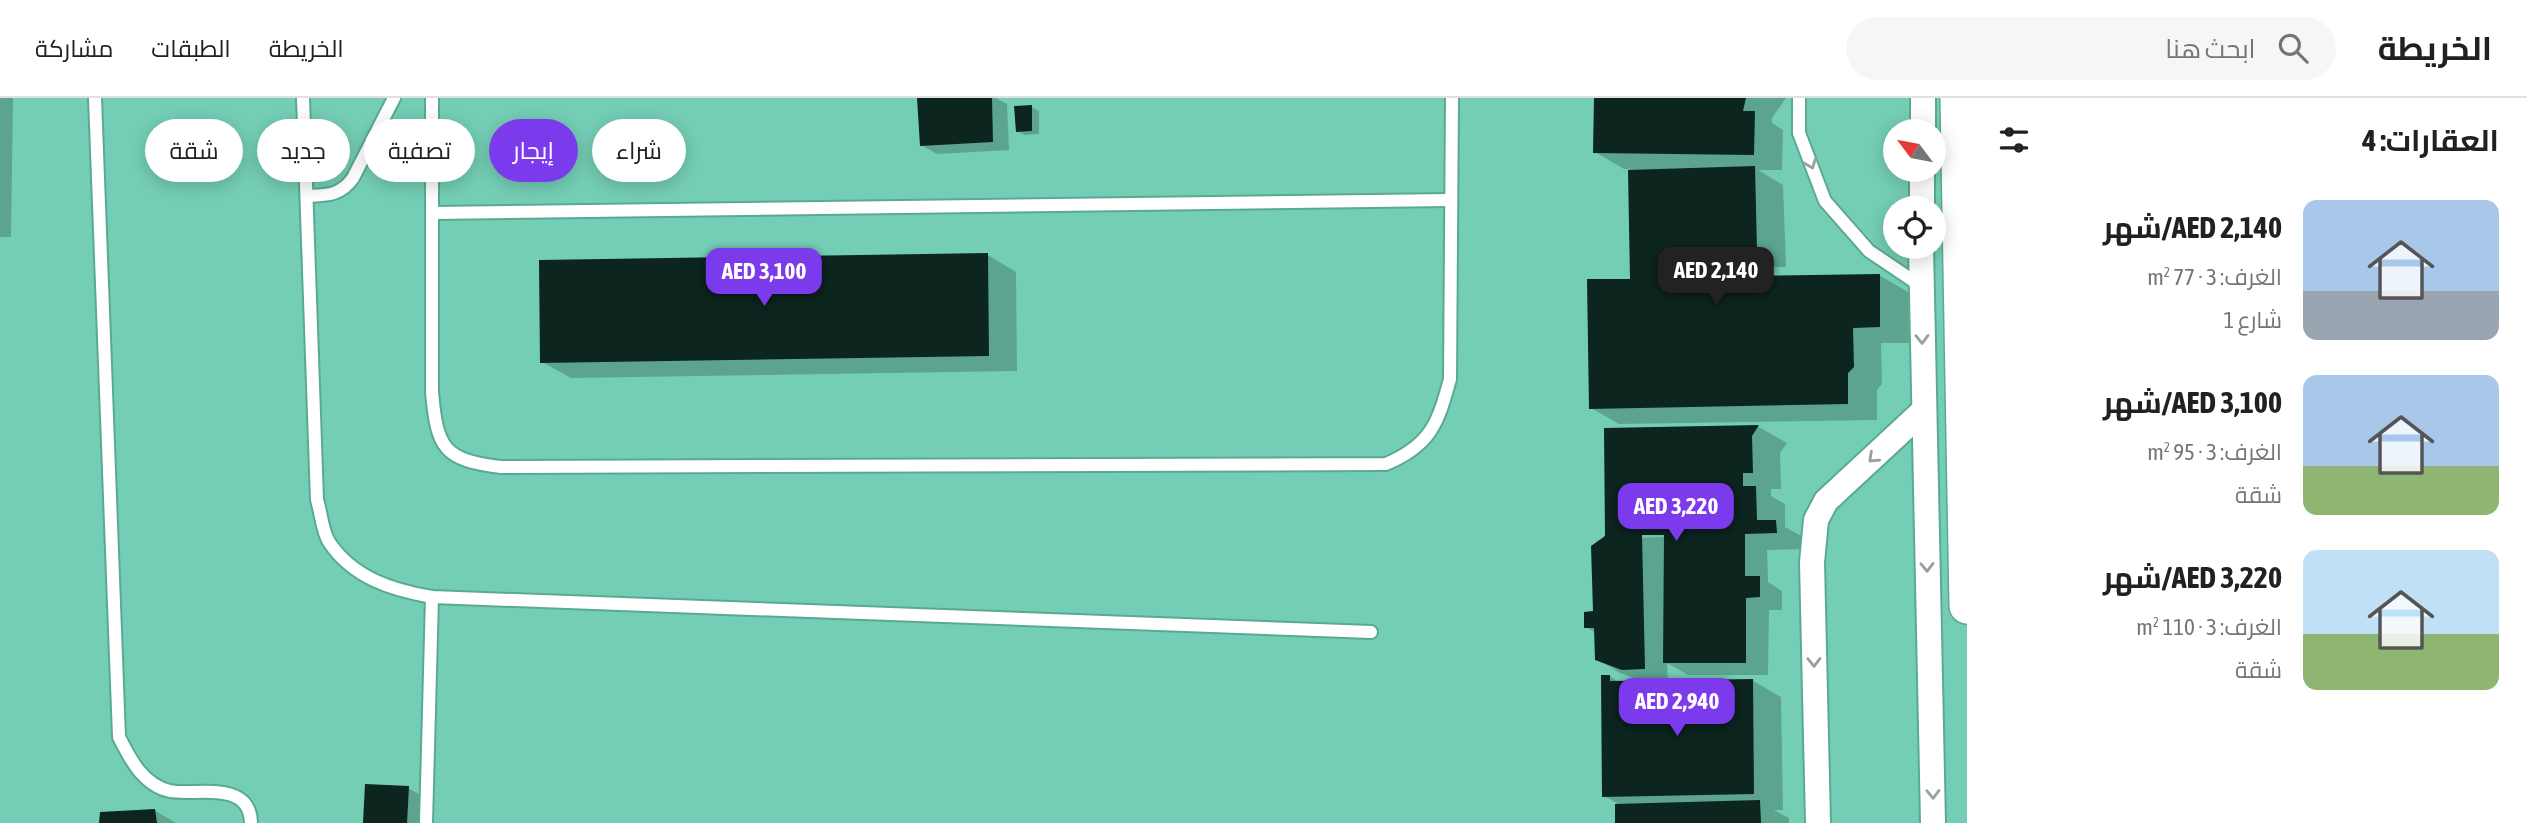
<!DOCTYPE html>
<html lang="ar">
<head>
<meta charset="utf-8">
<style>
  :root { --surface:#fff; --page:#f6f6f6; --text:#202124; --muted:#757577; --line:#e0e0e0; --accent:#7c3aed }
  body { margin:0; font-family:"Asap Condensed",Cairo,sans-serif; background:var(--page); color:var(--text); direction:rtl; height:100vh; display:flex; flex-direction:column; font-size:26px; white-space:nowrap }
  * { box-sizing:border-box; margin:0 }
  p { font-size:23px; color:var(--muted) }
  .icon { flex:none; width:38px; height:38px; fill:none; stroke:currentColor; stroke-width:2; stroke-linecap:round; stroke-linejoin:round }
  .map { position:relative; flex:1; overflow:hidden; direction:ltr }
  .sheet { display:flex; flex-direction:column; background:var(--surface); width:560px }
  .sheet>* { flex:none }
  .banner { position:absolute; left:21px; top:21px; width:665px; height:63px; direction:rtl; display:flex; gap:14px }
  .needle { width:46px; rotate:302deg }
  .tools { position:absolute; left:1883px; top:21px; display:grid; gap:14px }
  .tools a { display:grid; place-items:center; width:63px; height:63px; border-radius:50%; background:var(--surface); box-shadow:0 4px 18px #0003; font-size:35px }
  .price { position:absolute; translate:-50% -60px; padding:0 16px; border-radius:14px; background:var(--accent); color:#fff; font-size:23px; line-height:46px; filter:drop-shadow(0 2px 4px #0008) }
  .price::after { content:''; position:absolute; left:50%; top:42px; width:21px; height:16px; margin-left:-10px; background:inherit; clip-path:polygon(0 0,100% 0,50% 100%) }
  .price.current { background:#222; color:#fff }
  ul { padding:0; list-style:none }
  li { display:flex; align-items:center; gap:21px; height:175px; padding:0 28px }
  li span { display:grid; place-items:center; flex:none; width:196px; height:140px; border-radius:14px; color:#555 }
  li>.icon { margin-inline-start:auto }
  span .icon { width:84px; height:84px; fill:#fffc; stroke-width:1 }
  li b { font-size:30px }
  h2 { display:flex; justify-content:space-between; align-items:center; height:84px; padding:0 28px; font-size:30px }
  .tag { padding:0 24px; border-radius:32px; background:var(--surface); box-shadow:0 4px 18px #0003; font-size:24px; line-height:63px }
  .tag.current { background:var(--accent); color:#fff }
  header { display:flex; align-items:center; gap:42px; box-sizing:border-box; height:98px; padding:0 35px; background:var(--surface); border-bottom:2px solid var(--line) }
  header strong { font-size:33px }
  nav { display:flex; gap:38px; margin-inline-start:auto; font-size:24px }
  .search { width:490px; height:63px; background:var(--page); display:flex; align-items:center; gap:18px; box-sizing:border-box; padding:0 24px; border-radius:38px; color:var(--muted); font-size:26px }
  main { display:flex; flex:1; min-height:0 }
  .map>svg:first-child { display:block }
</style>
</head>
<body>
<header>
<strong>الخريطة</strong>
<div class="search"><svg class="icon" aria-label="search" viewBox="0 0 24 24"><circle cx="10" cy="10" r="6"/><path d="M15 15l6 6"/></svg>ابحث هنا</div>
<nav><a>الخريطة</a><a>الطبقات</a><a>مشاركة</a></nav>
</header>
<main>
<section class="sheet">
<h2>العقارات: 4<svg class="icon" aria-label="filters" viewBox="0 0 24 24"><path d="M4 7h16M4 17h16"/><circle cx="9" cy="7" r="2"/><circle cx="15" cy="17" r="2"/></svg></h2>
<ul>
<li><span style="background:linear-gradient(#a9c7e8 65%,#9aa5b1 0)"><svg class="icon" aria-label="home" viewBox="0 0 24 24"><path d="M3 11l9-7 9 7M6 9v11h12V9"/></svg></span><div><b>AED 2,140/شهر</b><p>الغرف: 3 · 77 m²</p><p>شارع 1</p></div></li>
<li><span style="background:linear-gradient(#a9c7e8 65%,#8fb573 0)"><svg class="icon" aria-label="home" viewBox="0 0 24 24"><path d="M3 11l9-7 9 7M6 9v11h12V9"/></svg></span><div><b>AED 3,100/شهر</b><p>الغرف: 3 · 95 m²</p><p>شقة</p></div></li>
<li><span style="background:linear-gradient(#bfe0f5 60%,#8fb573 0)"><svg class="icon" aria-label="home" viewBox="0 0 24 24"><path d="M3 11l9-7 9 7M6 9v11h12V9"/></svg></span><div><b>AED 3,220/شهر</b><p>الغرف: 3 · 110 m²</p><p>شقة</p></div></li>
</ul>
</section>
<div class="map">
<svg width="1967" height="725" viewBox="0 0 1967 725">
  <rect width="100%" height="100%" fill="#89d9c1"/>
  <path fill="#74ceb5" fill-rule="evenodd" d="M0,0H1967V725H0ZM1895,33H1934V72H1895ZM1895,110H1934V149H1895Z"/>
  <g fill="#0003" fill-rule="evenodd">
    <polygon points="0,0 13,0 11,139 0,139"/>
    <polygon points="928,0 996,0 1007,6 1009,52 937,56 921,47"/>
    <polygon points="1596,0 1786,0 1772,20 1772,25 1783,32 1782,72 1758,72 1783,87 1786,169 1773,169 1773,179 1879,177 1908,194 1909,245 1881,245 1882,286 1877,292 1877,322 1619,326 1591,310 1632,183 1630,71 1624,71 1595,54"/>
    <polygon points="1032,9 1039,13 1039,36 1025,37 1017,33"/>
    <polygon points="988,157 1016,174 1017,273 571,280 542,264"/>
    <path d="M1759,329L1787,345L1780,355L1781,391H1771V398L1785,406V429L1805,440V451L1767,452L1768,484L1782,493V512H1769L1768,577H1688L1667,565L1668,584L1752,582L1781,599L1783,712H1774L1789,720V725H1617V705L1604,698L1610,578L1620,585L1646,584L1620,575L1597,561L1596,535L1586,529L1594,515L1607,439L1606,331ZM1638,436H1666V439L1642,440Z"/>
    <polygon points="408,690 431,703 430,725 365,725"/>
    <polygon points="154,712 176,725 100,725"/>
  </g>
  <g fill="#0c251f">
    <polygon points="917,0 992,0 993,44 920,48"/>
    <polygon points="1594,0 1746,0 1743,13 1755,13 1754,57 1593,55"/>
    <polygon points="1032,7 1032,33 1016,34 1014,8"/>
    <polygon points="1755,68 1757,153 1745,153 1745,178 1880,176 1880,229 1853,230 1854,269 1848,275 1848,306 1589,311 1587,181 1630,181 1628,72"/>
    <polygon points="988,155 989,258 540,265 539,162"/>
    <polygon points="1759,327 1752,338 1753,375 1743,375 1743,388 1756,388 1757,422 1776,422 1777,435 1745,436 1745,478 1760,478 1760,499 1746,500 1746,565 1663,565 1664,437 1642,437 1645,571 1622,572 1595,562 1594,530 1584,530 1584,514 1593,513 1591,448 1605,438 1604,330"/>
    <polygon points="1601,577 1610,577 1610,583 1753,581 1754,696 1602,699"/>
    <polygon points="365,686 409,688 407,725 363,725"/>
    <polygon points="1760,702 1761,725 1615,725 1615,706"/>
    <polygon points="155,711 157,725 99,725 100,714"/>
  </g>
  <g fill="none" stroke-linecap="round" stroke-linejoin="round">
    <defs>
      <g id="lane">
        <path d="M95,0L119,639C130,661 143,687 170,693C195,698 250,681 251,725"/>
        <path d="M303,0L317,402C321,414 322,433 329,444C353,480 392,492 432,499L1371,534"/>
        <path d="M432,0V294C437,351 444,362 501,369L1386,366C1431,347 1438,325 1450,281L1452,0"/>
        <polyline points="1799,0 1799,35 1825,103 1869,153 1921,188"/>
        <path d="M307,98C327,97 340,98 353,80L394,0"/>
        <polyline points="433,115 1451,102"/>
        <polyline points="426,725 432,499"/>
      </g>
      <g id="street">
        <polyline points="1923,33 1923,0"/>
        <polyline points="1922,110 1922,72"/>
        <polyline points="1921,149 1933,725"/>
        <polyline points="1818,725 1812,464 1816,422 1826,403 1923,313"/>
      </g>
      <polyline id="secondary" points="1958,0 1967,508"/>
    </defs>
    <use href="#lane" stroke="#59a993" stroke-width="16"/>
    <use href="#street" stroke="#59a993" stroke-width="28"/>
    <use href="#secondary" stroke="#59a993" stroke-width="38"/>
    <use href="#lane" stroke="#fff" stroke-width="12"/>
    <use href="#street" stroke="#fff" stroke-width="24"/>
    <use href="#secondary" stroke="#fff" stroke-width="35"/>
  </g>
  <defs><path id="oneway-chevron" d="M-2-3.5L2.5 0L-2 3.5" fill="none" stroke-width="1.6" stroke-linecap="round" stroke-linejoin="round" transform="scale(1.75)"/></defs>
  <g stroke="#99a19e">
    <use href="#oneway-chevron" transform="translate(1811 66) rotate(69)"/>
    <use href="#oneway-chevron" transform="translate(1922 241) rotate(89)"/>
    <use href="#oneway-chevron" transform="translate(1873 360) rotate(137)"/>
    <use href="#oneway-chevron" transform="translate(1927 469) rotate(89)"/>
    <use href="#oneway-chevron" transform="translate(1814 564) rotate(89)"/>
    <use href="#oneway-chevron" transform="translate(1933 696) rotate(89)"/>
  </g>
</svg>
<div class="tools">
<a><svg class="needle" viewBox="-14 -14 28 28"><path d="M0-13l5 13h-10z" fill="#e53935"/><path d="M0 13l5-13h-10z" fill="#757577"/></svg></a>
<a><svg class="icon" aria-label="locate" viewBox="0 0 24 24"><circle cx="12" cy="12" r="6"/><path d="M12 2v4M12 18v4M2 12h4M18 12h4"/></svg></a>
</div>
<b class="price current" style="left:1716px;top:209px">AED 2,140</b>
<b class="price" style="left:764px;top:210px">AED 3,100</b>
<b class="price" style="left:1676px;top:445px">AED 3,220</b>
<b class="price" style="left:1677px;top:640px">AED 2,940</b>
<div class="banner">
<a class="tag">شراء</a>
<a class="tag current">إيجار</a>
<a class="tag">تصفية</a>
<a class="tag">جديد</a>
<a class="tag">شقة</a>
</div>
</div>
</main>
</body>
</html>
